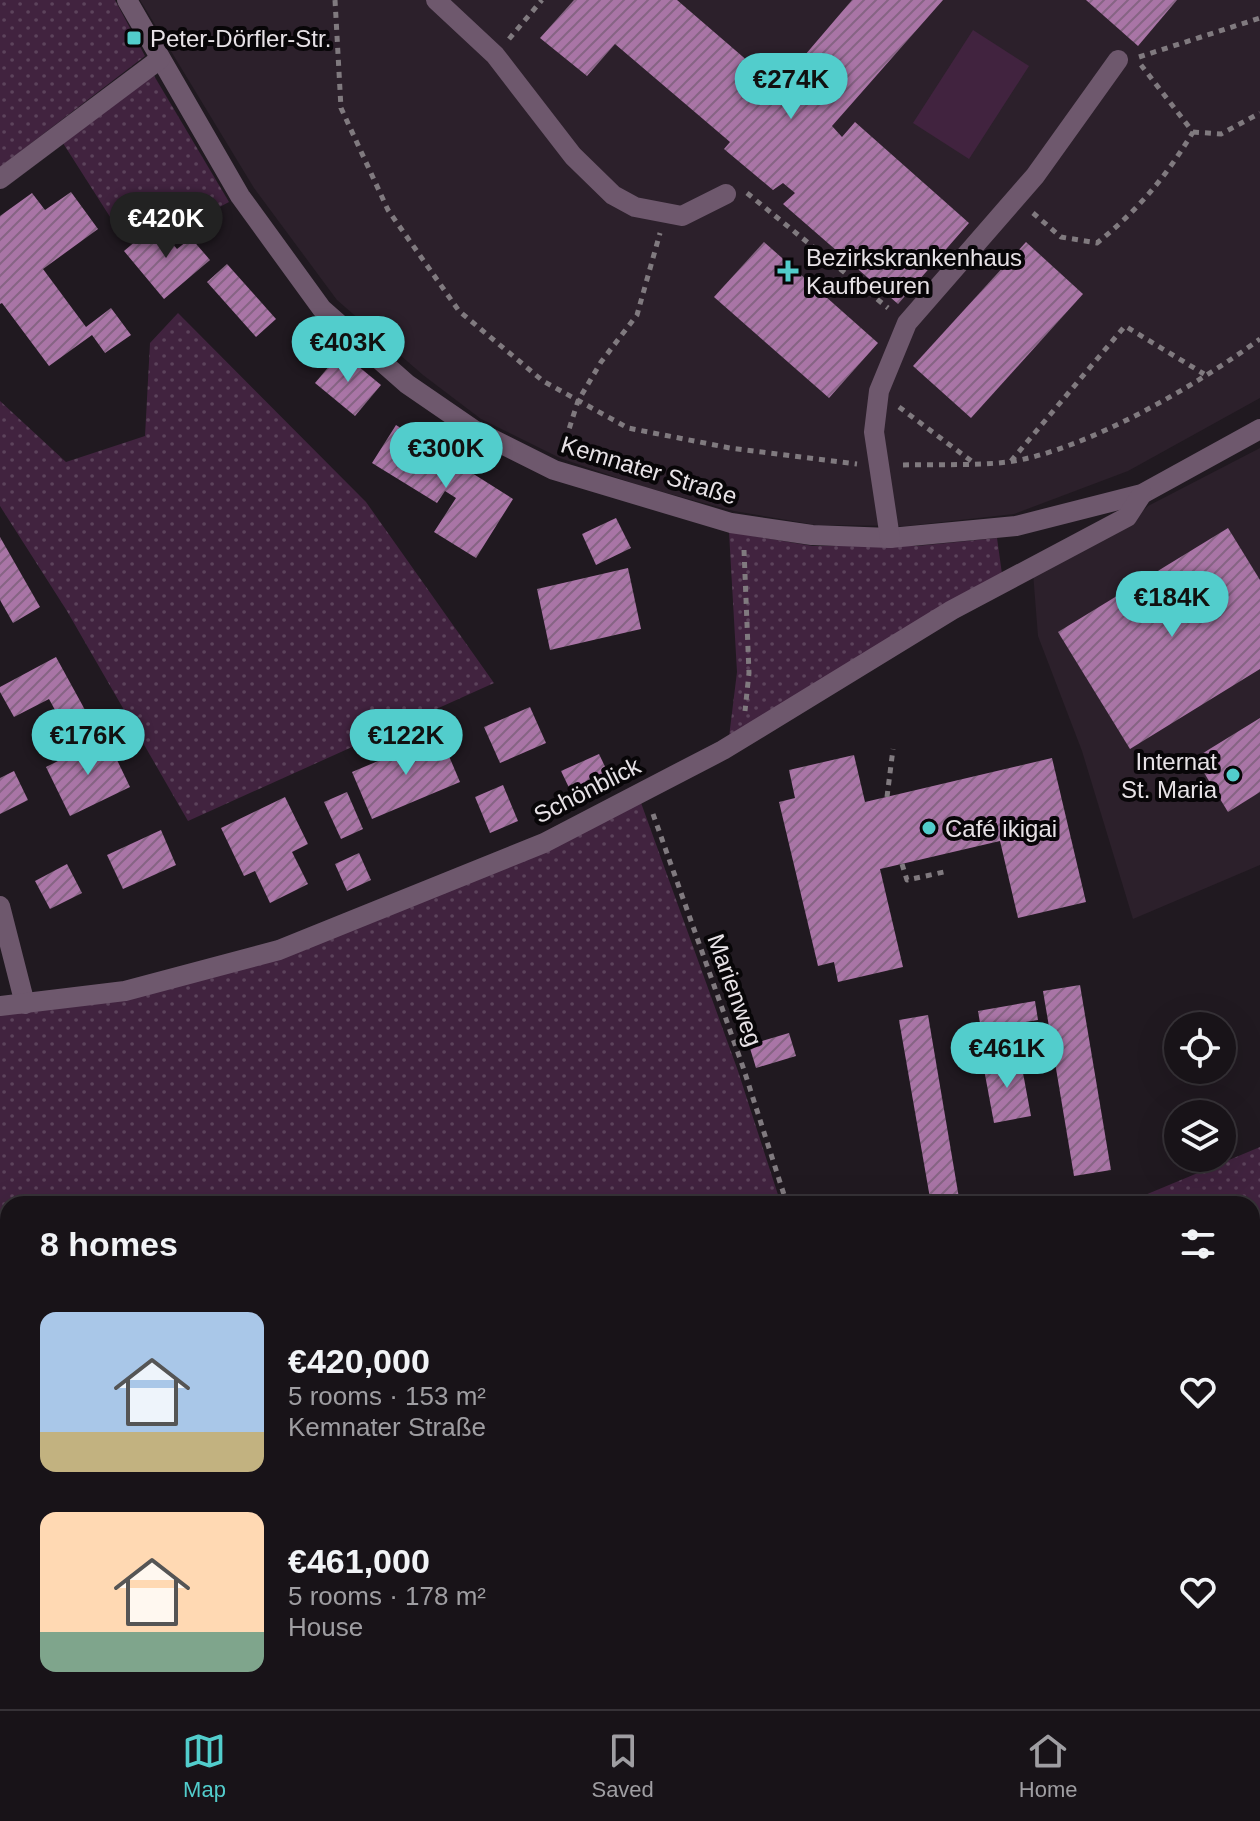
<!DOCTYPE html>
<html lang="en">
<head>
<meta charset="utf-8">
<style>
  :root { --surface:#181318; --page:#252025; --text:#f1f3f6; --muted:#9f9ea2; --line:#363237; --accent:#52cdcc }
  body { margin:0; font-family:Arial,sans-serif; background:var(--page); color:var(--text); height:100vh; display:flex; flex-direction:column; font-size:30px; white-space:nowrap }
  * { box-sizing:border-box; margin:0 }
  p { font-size:26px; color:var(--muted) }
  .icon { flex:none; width:44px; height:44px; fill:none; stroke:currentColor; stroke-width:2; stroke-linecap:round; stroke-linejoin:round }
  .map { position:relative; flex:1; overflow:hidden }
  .sheet { position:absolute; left:0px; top:1196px; width:1260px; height:514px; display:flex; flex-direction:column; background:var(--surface); border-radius:24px 24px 0 0; box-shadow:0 8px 32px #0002,0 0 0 2px var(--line) }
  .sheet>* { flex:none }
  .controls { position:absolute; left:1164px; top:1012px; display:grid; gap:16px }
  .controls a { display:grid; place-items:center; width:72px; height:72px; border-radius:50%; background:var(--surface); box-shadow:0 8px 32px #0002,0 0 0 2px var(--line); font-size:40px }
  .price { position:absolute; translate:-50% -68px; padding:0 18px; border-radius:28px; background:var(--accent); color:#111; font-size:26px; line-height:52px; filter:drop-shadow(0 2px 4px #0008) }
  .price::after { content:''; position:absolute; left:50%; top:48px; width:24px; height:18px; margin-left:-12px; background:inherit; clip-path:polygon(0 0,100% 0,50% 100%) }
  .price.selected { background:#222; color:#fff }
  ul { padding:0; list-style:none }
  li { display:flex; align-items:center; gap:24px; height:200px; padding:0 40px }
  li span { display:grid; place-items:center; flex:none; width:224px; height:160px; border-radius:16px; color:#555 }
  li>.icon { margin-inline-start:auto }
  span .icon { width:96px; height:96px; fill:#fffc; stroke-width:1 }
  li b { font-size:34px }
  h2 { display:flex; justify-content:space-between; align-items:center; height:96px; padding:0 40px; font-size:34px }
  .tab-bar { display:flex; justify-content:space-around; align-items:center; height:112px; border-top:2px solid var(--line); background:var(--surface); font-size:22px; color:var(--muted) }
  .tab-bar a { display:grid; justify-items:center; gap:4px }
  .tab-bar .selected { color:var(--accent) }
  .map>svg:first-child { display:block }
</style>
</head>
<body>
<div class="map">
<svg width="1260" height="1709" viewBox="0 0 1260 1709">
  <defs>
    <pattern id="grass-dots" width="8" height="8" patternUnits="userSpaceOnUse" patternTransform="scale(2)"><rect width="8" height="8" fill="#41233f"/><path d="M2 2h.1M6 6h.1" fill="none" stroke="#5c435b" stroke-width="1.8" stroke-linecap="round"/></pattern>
    <pattern id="building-hatch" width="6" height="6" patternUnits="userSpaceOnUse" patternTransform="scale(2)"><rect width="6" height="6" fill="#a975a6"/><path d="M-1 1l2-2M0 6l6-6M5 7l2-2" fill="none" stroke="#866484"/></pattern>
  </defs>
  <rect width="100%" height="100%" fill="#201920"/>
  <g fill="#2c202b">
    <polygon points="140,0 1260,0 1260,398 1128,471 1014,514 907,526 816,525 734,511 644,487 560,458 481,419 423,375 337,300 254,188"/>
    <polygon points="1260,448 1260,865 1133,919 1082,751 1038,636 1033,573 1131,522 1148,506"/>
  </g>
  <g fill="url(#grass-dots)">
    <polygon points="0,0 115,0 145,56 0,167"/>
    <polygon points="153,74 229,202 182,227 148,199 112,220 61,140"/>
    <polygon points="178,313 366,502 494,683 188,821 67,611 0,506 0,401 66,462 145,436 150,343"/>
    <polygon points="729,532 813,546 917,546 997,538 1002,574 729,737 737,672"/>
    <polygon points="640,800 738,1071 781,1204 8,1204 8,1702 1026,1702 1004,1709 0,1709 0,1012 282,954"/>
    <polygon points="1260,1147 1260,1629 1252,1631 1252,1204 1113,1204 1145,1195"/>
  </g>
  <polygon fill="#41233f" points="973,30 1029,66 969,159 913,123"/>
  <g fill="url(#building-hatch)">
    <polygon points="574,0 677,0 764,75 756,83 770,96 852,0 943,0 832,126 842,137 855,122 969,223 898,304 783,204 795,193 783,183 773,190 724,149 730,142 615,44 587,76 540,38"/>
    <polygon points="1086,0 1177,0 1138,46"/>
    <polygon points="71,192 98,229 43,269 86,327 111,308 131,335 105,353 92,335 49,366 2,303 0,304 0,216 32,193 45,210"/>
    <polygon points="156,224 177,249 191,238 210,260 164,299 124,251"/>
    <polygon points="764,242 878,343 829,398 714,297"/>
    <polygon points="1026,242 1083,294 971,418 913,366"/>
    <polygon points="227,264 276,319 256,337 207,282"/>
    <polygon points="341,352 381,385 355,416 315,383"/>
    <polygon points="396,425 513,499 476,558 434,532 456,498 445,491 437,503 372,463"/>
    <polygon points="616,518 631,548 596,565 582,534"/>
    <polygon points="1228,528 1260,580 1260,669 1130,749 1058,632"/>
    <polygon points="0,537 40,607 13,623 0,600"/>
    <polygon points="628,568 641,629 550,650 537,589"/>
    <polygon points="56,657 90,719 67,732 49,699 14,717 0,692 0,687"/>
    <polygon points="530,707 546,743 500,763 484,727"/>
    <polygon points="1260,718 1260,792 1228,812 1195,758"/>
    <polygon points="440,735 460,782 372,819 352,772"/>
    <polygon points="106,737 130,787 70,816 46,767"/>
    <polygon points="599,754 611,779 573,796 561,771"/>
    <polygon points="854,755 865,802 1052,758 1086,902 1018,918 1000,841 880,869 903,967 838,982 834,962 818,966 779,802 795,798 789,770"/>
    <polygon points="14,771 28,800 0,814 0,778"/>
    <polygon points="503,785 518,821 490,833 475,797"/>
    <polygon points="347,792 363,829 341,839 324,802"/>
    <polygon points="285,797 308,844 292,852 308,884 270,903 255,871 244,876 221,828"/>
    <polygon points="161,830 176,865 123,889 107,855"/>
    <polygon points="359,853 371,880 347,891 335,864"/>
    <polygon points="67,864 82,893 50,909 35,881"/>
    <polygon points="1080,985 1111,1170 1074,1176 1043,991"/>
    <polygon points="1035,1001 1038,1020 981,1029 978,1011"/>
    <polygon points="928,1015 960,1204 931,1204 899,1020"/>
    <polygon points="789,1033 796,1056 756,1068 749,1045"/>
    <polygon points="1020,1057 1031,1116 994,1123 983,1064"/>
  </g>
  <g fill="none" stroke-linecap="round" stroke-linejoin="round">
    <g stroke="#807a7f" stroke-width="5" stroke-dasharray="6 6" stroke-linecap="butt">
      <polyline points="335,0 341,108 388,210 459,311 543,381 628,428 730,448 857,464"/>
      <polyline points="509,39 542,0"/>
      <polyline points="1139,57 1260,18"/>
      <polyline points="1193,132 1221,134 1260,113"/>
      <polyline points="747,193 888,308"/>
      <path d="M1033,213L1061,237L1097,243C1138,210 1166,177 1193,132L1141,65"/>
      <polyline points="899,407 974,463"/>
      <polyline points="562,451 578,401 601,362 637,315 660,233"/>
      <polyline points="1011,461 1125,326 1204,374"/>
      <path d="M903,465C938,464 973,466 1008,462C1085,451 1197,385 1260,339"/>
      <polyline points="744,550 749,673 745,711"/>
      <polyline points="887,797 893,749"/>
      <polyline points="653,814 743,1067 787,1204"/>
      <polyline points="902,864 907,880 944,872"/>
      <polyline points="925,1702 928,1709"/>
    </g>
    <g stroke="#6e586d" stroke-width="20">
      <polyline points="127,0 240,196 322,309 407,384 474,430 554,470 731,523 812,535 890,538 1016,526 1142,494 1260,429"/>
      <polyline points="436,0 495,55 573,156 613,195 635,207 682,216 726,194"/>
      <polyline points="0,179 160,59"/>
      <polyline points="890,538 874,432 879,391 907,323 1035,176 1118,60"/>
      <polyline points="0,906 25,1004"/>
      <polyline points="0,1006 125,991 279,950 544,843 723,750 952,610 1127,517 1142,494"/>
      <polyline points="1252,1645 1260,1643"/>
      <polyline points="1147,1702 1150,1709"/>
      <polyline points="1045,1709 1067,1702"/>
    </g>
  </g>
  <g fill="#52cdcc" stroke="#080608" stroke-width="3">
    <rect x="126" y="30" width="16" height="16" rx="4"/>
    <path d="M784 259h8v8h8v8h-8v8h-8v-8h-8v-8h8z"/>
    <circle cx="1233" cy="775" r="8"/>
    <circle cx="929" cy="828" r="8"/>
  </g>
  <g text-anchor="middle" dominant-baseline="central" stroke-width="8" stroke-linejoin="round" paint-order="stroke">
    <g font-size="24" fill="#e7e2e6" stroke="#080608" text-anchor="start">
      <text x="150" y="38">Peter-Dörfler-Str.</text>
      <text x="806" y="257">Bezirkskrankenhaus<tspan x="806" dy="28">Kaufbeuren</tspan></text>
      <text x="1217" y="761" text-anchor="end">Internat<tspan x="1217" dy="28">St. Maria</tspan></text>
      <text x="945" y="828">Café ikigai</text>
    </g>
    <g font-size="24" fill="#e7e2e6" stroke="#080608">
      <text transform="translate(649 470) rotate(17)">Kemnater Straße</text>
      <text transform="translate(587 790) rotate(-27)">Schönblick</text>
      <text transform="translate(735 990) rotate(70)">Marienweg</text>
    </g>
  </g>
</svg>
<div class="controls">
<a><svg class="icon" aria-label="locate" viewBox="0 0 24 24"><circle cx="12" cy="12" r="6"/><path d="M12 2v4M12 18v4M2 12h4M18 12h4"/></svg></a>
<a><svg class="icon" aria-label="layers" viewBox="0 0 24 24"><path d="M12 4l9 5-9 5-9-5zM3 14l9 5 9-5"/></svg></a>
</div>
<b class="price" style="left:791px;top:121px">€274K</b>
<b class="price selected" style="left:166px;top:260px">€420K</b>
<b class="price" style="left:348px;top:384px">€403K</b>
<b class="price" style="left:446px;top:490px">€300K</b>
<b class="price" style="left:1172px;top:639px">€184K</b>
<b class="price" style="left:88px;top:777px">€176K</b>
<b class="price" style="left:406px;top:777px">€122K</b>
<b class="price" style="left:1007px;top:1090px">€461K</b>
<section class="sheet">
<h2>8 homes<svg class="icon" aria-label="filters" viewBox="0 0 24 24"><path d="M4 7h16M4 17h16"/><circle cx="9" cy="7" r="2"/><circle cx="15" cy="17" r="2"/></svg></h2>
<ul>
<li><span style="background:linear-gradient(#a9c7e8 75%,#c2b280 0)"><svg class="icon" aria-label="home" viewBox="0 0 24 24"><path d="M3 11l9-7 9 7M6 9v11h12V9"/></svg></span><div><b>€420,000</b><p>5 rooms · 153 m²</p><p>Kemnater Straße</p></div><svg class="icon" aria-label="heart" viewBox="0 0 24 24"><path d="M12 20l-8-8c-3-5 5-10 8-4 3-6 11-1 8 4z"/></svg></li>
<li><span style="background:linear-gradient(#ffd9b3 75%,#7fa58c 0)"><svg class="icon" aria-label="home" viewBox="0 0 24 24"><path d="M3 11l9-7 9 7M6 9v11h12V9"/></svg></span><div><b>€461,000</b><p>5 rooms · 178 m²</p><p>House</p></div><svg class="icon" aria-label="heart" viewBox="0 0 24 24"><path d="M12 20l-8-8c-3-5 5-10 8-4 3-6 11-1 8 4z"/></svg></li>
</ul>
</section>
</div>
<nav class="tab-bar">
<a class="selected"><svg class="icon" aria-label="map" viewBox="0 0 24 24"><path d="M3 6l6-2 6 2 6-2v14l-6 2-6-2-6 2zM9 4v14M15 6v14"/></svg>Map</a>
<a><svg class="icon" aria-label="saved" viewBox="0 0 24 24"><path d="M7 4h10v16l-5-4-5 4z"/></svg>Saved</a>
<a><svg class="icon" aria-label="home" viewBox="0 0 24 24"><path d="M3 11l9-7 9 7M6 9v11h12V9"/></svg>Home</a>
</nav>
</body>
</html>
